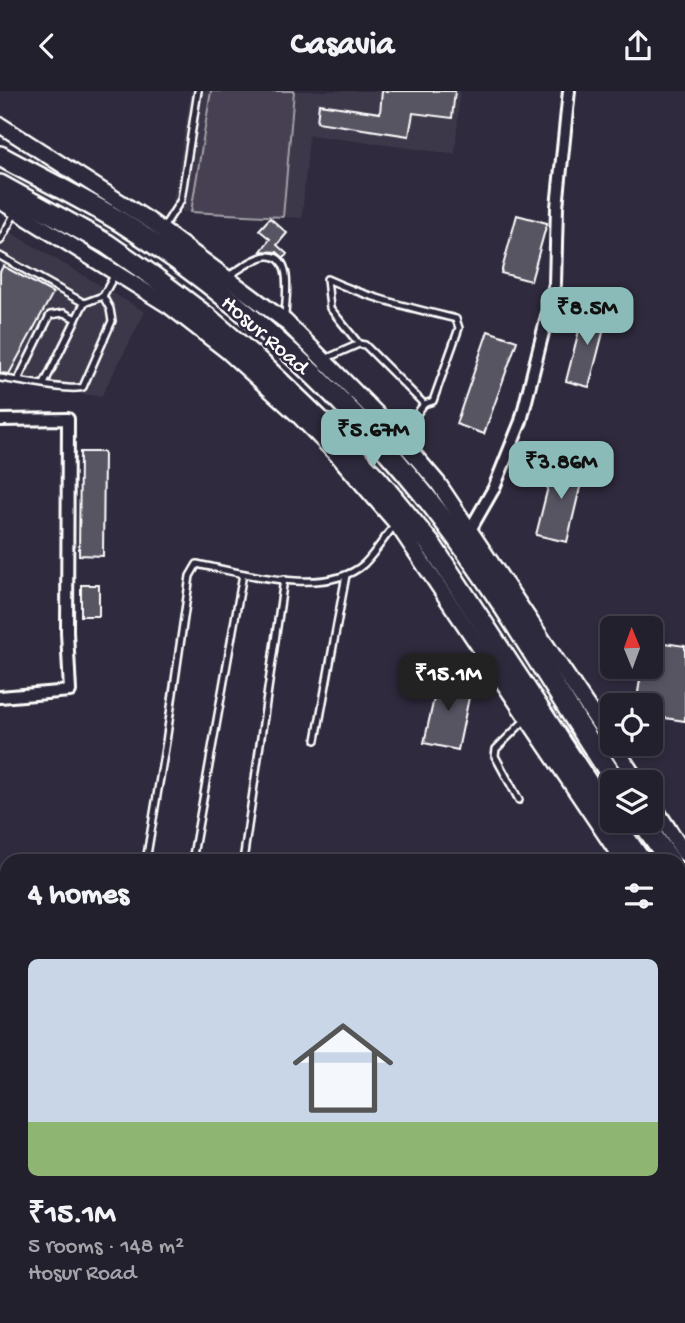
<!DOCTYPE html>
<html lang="en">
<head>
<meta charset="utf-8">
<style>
  :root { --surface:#23202e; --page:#2b2836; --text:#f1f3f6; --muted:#a3a3aa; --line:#403e4a; --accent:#8bbbb9 }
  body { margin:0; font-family:"Gochi Hand",sans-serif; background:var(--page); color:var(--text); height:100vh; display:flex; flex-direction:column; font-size:26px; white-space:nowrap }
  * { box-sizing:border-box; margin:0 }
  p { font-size:23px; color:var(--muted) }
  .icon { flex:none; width:38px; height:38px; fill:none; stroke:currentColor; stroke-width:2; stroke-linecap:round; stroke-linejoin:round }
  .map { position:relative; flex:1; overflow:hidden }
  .side { position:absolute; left:0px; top:763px; width:686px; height:469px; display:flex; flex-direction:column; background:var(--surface); border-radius:21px 21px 0 0; box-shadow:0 4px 10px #0003,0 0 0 2px var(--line) }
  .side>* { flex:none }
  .needle { width:46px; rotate:359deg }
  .buttons { position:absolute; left:600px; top:525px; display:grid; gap:14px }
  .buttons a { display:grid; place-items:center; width:63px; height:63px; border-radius:10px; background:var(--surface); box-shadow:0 4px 10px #0003,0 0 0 2px var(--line); font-size:35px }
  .price { position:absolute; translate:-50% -60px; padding:0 16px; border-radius:14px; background:var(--accent); color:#111; font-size:23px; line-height:46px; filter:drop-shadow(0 2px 4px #0008) }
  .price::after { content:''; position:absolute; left:50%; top:42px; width:21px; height:16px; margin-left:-10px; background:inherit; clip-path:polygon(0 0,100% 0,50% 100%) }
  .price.active { background:#222; color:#fff }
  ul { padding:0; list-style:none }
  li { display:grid; align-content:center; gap:14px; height:371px; padding:0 28px }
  li span { display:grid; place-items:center; height:217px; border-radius:10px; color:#555 }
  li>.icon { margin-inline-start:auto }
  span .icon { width:126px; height:126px; fill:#fffc; stroke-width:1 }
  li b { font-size:30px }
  h2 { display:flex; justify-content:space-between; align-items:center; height:84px; padding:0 28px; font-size:30px }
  header { display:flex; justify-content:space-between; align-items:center; height:91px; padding:0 28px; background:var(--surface); font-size:32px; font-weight:700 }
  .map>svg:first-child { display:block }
</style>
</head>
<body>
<header><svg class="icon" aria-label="back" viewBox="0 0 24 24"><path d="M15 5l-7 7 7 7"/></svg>Casavia<svg class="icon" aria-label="share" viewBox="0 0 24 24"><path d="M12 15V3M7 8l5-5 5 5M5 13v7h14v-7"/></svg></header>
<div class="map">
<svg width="685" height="1232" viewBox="0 0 685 1232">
  <rect width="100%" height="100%" fill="#2f2a3d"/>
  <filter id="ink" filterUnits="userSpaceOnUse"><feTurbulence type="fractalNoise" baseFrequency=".0143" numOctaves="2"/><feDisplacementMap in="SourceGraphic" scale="14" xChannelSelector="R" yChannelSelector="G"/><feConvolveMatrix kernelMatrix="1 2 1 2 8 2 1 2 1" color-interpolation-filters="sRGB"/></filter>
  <g filter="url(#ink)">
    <g fill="#3c3749">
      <polygon points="191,0 460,0 455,63 309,44 302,127 184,121 172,115"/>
      <polygon points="0,135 145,221 101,306 0,290"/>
    </g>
    <polygon fill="#464152" stroke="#a2a0a8" stroke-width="2" points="211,0 294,0 283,126 191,121"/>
    <g fill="#595564" stroke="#fff" stroke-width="2">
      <polygon points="382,0 455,0 452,27 413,22 409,45 317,31 319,13 380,22"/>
      <polygon points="517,124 547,132 531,190 501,182"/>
      <polygon points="270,127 287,142 277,154 287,163 284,167 277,161 261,160 270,148 259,139"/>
      <polygon points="3,175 53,202 9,283 0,282 0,181"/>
      <polygon points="585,216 608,222 589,296 566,290"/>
      <polygon points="488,240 517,250 484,343 456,333"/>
      <polygon points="80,361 104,361 103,465 79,464"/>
      <polygon points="555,368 585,376 567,451 536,444"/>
      <rect x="81" y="494" width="18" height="31"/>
      <polygon points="651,550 685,555 685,630 651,625 651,614 636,614 642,576 651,576"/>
      <polygon points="439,585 472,592 458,659 424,652"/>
    </g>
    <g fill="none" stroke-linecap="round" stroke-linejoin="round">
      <defs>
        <g id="lane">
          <polyline points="163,137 181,109 198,0"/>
          <polyline points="0,150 15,122"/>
          <polyline points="0,165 84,212"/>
          <path d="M228,185C239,179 255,166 267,165C295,163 285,210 285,226"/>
          <path d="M359,253L330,217L327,188C368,207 412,217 456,228L459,237L433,310L424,313L400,346"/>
          <polyline points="325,268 359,253 365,254 424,313"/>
          <path d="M0,287C15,289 73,301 83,296L112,230L110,218L103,205"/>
          <polyline points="18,289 50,224 64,222 76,228"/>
          <polyline points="44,293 84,212 103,205 115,183"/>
          <polyline points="316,649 346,484"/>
          <polyline points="519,709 495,665 496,658 525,629"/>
          <path d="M146,770L166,651L190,485L197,473C242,482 326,507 364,473C375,462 384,447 394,435"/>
          <polyline points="192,770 243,483"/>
          <polyline points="243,770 284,488"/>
          <polyline points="679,876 685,875"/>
        </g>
        <g id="street">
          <polyline points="0,329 68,328 67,541 70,600 0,606"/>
          <polyline points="470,439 494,397 521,330 555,193 557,116 569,0"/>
        </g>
        <g id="secondary">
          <polyline points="0,34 150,130 285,230 391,337 438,392 612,652"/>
          <polyline points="0,110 169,215 227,260 299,325 338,365 396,432 623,770"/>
          <polyline points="613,653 638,691"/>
          <polyline points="651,711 685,763"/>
          <polyline points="679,848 685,857"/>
        </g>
        <g id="highway">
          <path d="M0,65C40,87 82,107 121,131C238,205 358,316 442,427C506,511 557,604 616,691"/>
          <polyline points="0,94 107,153 154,186 207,226 257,269 330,339 378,389 432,455 612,729"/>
          <polyline points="613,730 641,770"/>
          <polyline points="642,730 670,770"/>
          <polyline points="679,783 685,791"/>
          <polyline points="679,824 685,832"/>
        </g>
      </defs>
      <use href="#lane" stroke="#fff" stroke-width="10"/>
      <use href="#street" stroke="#fff" stroke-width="16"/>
      <use href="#secondary" stroke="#fff" stroke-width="19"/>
      <use href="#highway" stroke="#fff" stroke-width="24"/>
      <use href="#lane" stroke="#2f2a3d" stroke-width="5"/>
      <use href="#street" stroke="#2f2a3d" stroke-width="10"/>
      <use href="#secondary" stroke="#2f2a3d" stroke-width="14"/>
      <use href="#highway" stroke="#2f2a3d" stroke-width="19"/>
    </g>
  </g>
  <g text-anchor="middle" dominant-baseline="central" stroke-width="5" stroke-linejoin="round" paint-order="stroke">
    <g font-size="23" fill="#fff" stroke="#2f2a3d">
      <text transform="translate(264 245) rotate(41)">Hosur Road</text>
    </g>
  </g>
</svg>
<div class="buttons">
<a><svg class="needle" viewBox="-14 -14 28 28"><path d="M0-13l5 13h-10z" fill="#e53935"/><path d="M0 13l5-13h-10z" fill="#a3a3aa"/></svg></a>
<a><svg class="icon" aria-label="locate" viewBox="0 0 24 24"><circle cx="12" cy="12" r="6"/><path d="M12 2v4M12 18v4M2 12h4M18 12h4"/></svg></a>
<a><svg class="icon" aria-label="layers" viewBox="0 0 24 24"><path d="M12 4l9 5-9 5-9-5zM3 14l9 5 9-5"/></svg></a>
</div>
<b class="price" style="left:587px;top:256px">₹8.5M</b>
<b class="price" style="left:373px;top:378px">₹5.67M</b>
<b class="price" style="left:561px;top:410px">₹3.86M</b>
<b class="price active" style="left:448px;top:622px">₹15.1M</b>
<section class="side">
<h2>4 homes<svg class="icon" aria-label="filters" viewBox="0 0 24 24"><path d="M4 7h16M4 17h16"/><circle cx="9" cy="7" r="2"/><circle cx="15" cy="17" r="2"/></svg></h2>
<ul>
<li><span style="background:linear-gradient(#c9d6e8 75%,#8fb573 0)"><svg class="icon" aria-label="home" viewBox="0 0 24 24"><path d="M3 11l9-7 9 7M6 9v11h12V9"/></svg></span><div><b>₹15.1M</b><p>5 rooms · 148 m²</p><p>Hosur Road</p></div></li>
</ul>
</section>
</div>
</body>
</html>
